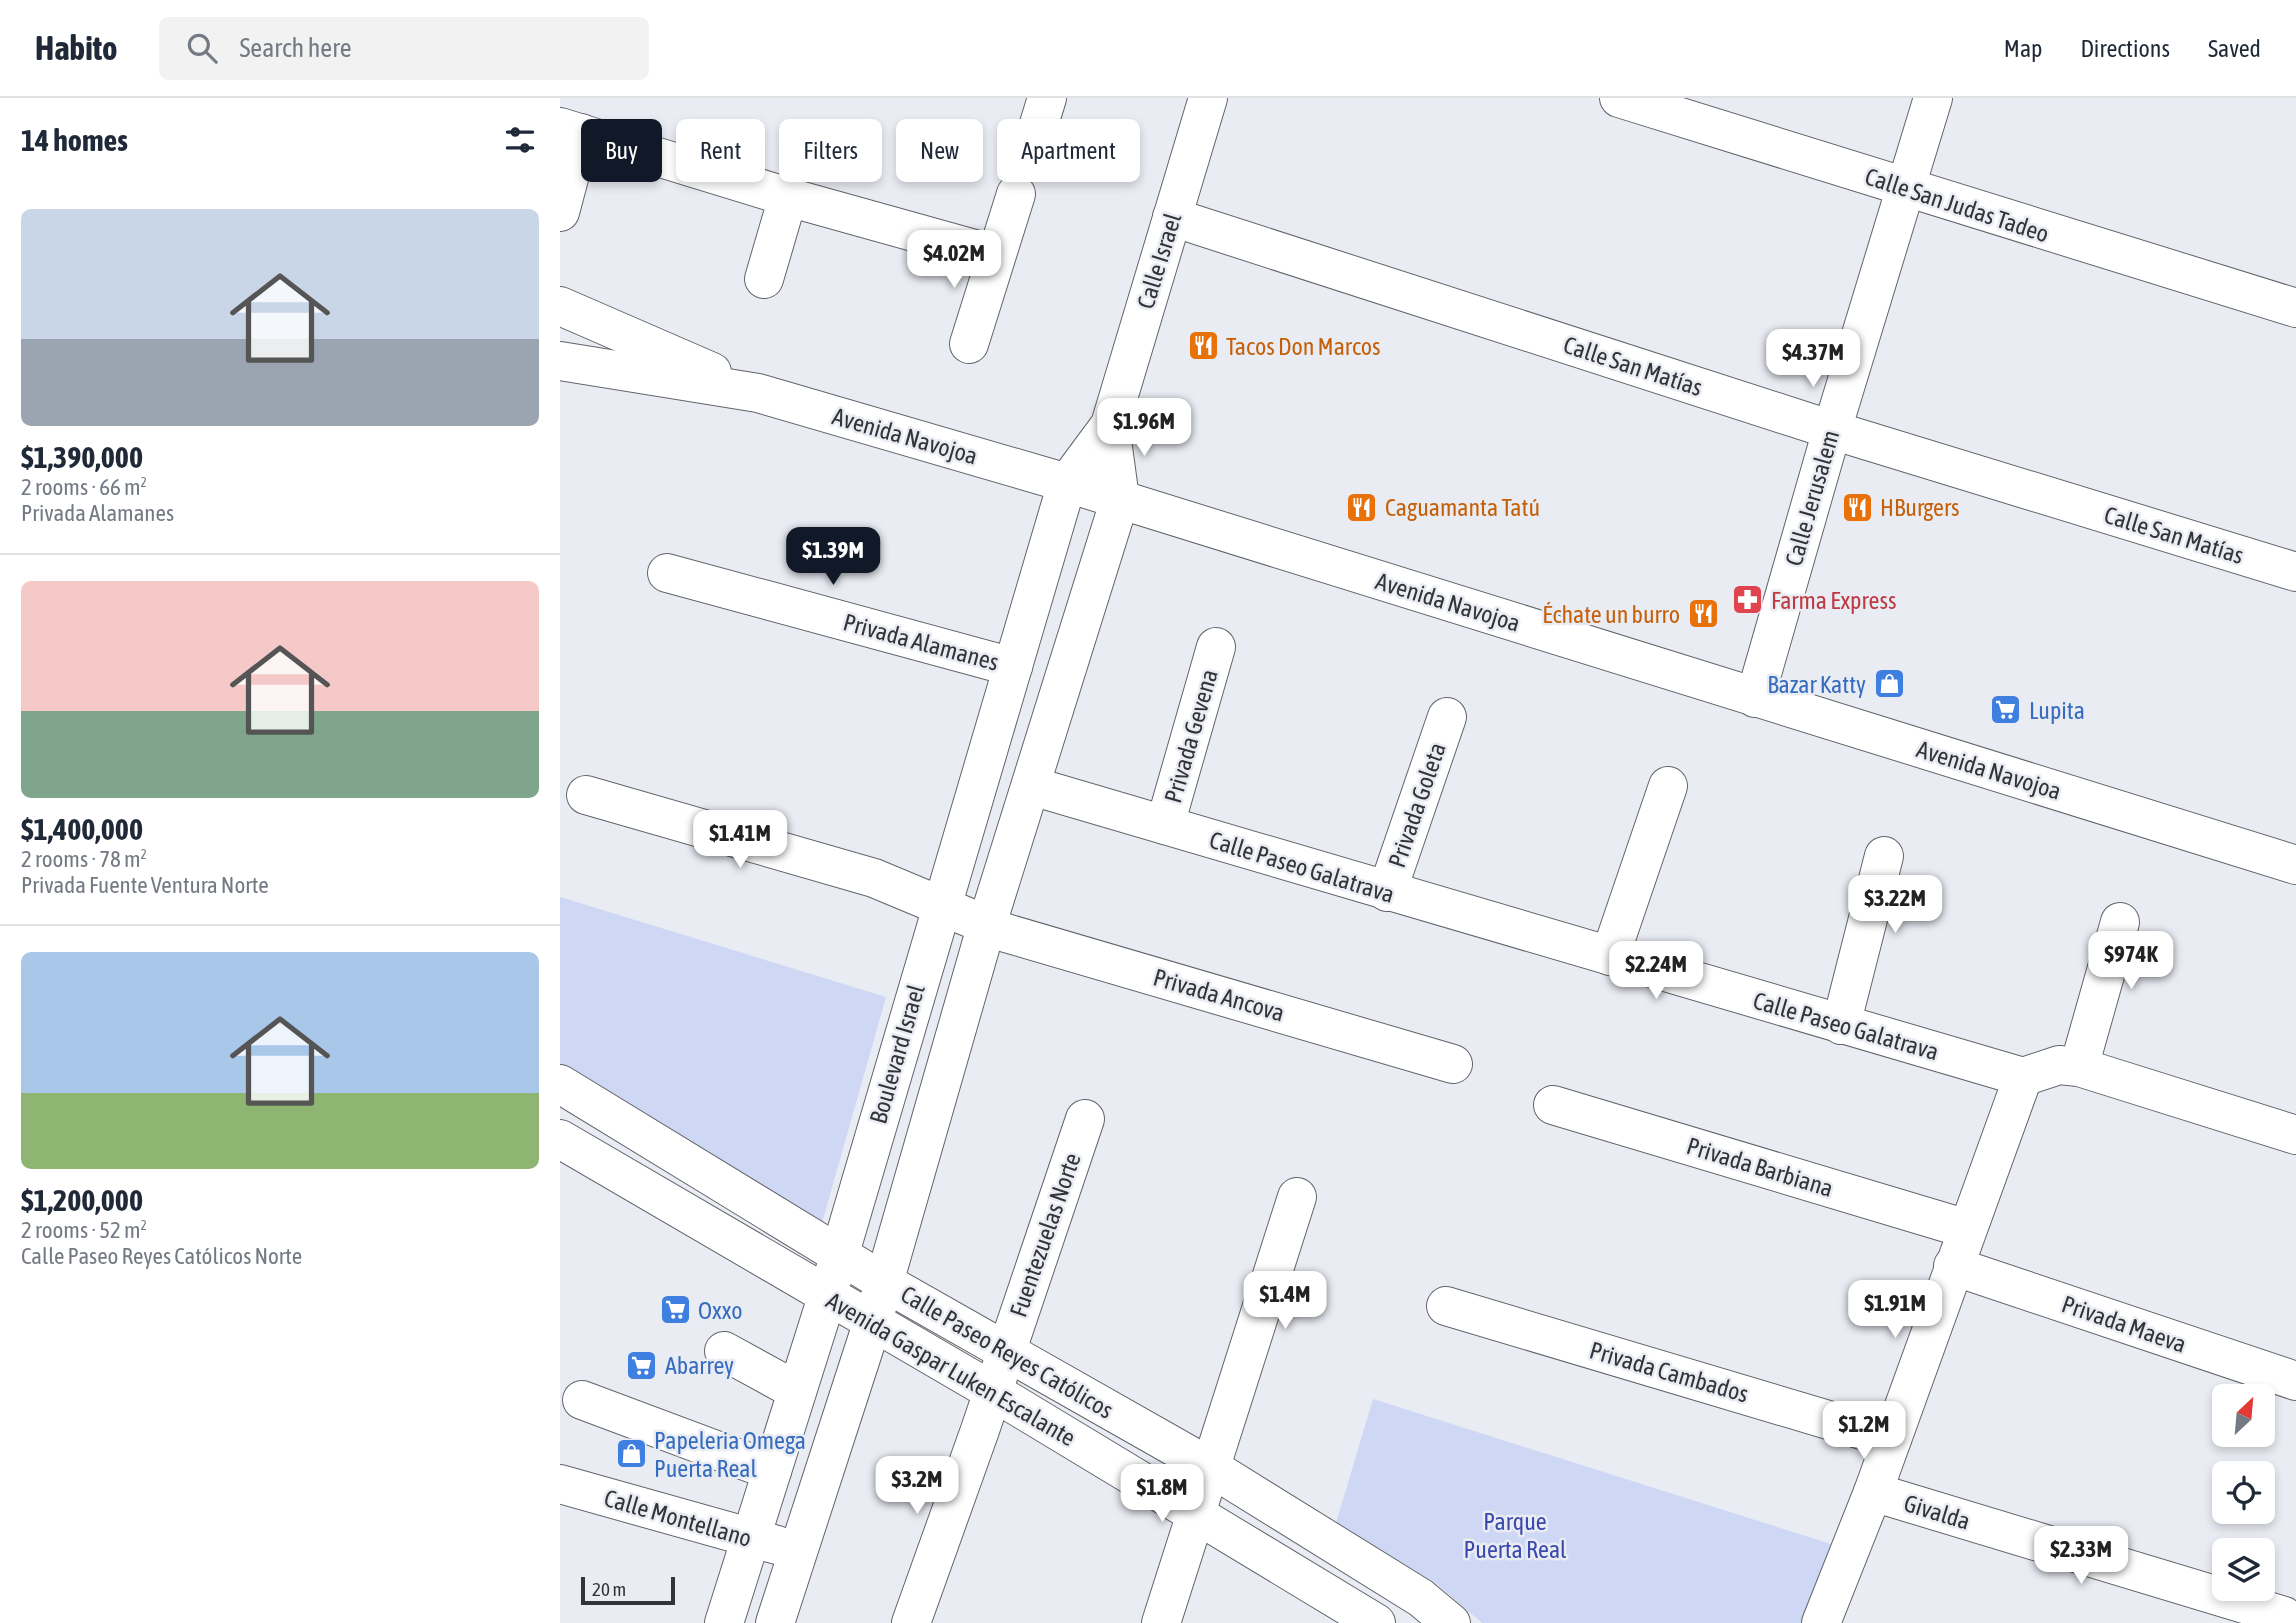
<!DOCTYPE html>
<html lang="en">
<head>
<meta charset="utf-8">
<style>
  :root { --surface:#fff; --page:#f2f2f3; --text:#1f2937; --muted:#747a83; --line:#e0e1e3; --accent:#111827 }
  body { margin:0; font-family:"Asap Condensed",sans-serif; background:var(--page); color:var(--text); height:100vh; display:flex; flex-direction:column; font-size:26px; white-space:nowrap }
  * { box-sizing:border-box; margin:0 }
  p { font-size:23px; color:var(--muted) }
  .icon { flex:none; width:38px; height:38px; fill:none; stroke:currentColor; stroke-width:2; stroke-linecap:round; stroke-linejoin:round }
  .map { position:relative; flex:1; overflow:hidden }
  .details { display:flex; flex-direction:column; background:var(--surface); width:560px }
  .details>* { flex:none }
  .banner { position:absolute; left:21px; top:21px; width:665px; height:63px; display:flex; gap:14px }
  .needle { width:46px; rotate:26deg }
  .tools { position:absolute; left:1652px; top:1286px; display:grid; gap:14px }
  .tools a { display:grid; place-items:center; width:63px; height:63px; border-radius:10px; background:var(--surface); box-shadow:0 4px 10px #0003; font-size:35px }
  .scale { position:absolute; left:21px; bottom:18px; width:94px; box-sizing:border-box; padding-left:7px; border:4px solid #333437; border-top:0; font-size:19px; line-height:24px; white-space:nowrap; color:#333437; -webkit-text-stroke:5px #eaecf4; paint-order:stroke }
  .price { position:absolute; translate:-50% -60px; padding:0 16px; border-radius:14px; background:#fff; color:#222; font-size:23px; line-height:46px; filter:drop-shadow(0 2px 4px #0008) }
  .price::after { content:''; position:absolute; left:50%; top:42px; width:21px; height:16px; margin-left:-10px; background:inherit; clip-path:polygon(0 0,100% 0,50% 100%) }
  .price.on { background:var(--accent); color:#fff }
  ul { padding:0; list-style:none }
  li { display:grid; align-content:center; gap:14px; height:371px; padding:0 21px }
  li+li { border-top:2px solid var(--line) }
  li span { display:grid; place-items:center; height:217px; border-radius:10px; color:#555 }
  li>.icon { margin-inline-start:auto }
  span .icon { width:126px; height:126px; fill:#fffc; stroke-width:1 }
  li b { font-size:30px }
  h2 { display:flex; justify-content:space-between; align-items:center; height:84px; padding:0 21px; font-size:30px }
  .chip { padding:0 24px; border-radius:10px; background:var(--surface); box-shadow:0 4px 10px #0003; font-size:24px; line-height:63px }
  .chip.on { background:var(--accent); color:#fff }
  header { display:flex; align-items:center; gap:42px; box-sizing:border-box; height:98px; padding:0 35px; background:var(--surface); border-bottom:2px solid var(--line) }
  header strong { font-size:33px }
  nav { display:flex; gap:38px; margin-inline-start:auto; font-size:24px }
  .search { width:490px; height:63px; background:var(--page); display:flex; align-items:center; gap:18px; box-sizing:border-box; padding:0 24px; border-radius:10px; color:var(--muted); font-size:26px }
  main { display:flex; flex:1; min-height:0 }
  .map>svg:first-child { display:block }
</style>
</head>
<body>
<header>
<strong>Habito</strong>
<div class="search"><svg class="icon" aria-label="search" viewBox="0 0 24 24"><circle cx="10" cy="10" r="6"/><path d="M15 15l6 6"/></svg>Search here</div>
<nav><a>Map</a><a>Directions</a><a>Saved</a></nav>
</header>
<main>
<section class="details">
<h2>14 homes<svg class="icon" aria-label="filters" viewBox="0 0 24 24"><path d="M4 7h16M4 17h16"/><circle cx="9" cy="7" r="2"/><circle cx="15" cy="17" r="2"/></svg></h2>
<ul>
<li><span style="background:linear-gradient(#c9d6e8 60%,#9aa5b1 0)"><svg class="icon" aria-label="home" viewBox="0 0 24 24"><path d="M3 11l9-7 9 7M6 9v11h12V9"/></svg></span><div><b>$1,390,000</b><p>2 rooms · 66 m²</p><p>Privada Alamanes</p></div></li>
<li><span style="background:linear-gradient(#f6c9c9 60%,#7fa58c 0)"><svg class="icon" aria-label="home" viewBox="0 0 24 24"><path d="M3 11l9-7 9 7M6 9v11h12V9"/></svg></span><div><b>$1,400,000</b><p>2 rooms · 78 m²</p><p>Privada Fuente Ventura Norte</p></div></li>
<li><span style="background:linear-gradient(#a9c7e8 65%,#8fb573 0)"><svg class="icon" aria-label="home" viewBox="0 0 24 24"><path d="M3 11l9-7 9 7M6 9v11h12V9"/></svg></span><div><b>$1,200,000</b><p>2 rooms · 52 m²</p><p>Calle Paseo Reyes Católicos Norte</p></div></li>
</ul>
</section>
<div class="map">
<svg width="1736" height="1525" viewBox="0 0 1736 1525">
  <rect width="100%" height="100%" fill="#eaecf4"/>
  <g fill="#ced7f3">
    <polygon points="0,799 326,899 262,1125 0,970"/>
    <polygon points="813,1301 1271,1446 1242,1525 922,1525 878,1487 776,1425"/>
  </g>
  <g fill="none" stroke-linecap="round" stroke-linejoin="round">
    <defs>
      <g id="minor">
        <polyline points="1059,0 1736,210"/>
        <polyline points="0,29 228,99 436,157"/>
        <polyline points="475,39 487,0"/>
        <polyline points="0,114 21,35"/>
        <polyline points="612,119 1272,332 1736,474"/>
        <polyline points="204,181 228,99"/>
        <polyline points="0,208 152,274"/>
        <polyline points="409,246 456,96"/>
        <polyline points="0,263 198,295 507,385 1736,767"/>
        <polyline points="107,475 453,569"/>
        <polyline points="1195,600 1272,332 1373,0"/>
        <polyline points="472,688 1463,979 1499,967 1519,969 1736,1037"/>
        <polyline points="26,697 314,780 446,835 893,966"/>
        <polyline points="605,727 656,549"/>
        <polyline points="827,794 887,619"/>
        <polyline points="1050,858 1108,688"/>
        <polyline points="1281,927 1324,758"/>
        <polyline points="1519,969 1560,824"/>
        <polyline points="0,986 324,1184 650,1369 861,1500 891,1525"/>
        <polyline points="993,1007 1407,1131"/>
        <polyline points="0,1041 432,1293 816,1525"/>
        <polyline points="1393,1168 1736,1283"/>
        <polyline points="886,1208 1332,1341"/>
        <polyline points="164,1253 237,1293"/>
        <polyline points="22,1302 212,1373"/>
        <polyline points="0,1386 217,1447"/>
        <polyline points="1313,1394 1724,1518"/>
        <polyline points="164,1525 267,1199 507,385 550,327 648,0"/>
        <polyline points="215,1525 313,1223 427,826 560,401 550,327"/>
        <polyline points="351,1525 420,1332 525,1021"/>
        <polyline points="601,1525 737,1099"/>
        <polyline points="1261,1525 1313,1394 1463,979"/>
      </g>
    </defs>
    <use href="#minor" stroke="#62646b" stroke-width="40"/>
    <use href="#minor" stroke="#fff" stroke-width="38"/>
  </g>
  <defs>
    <symbol id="restaurant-square" viewBox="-11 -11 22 22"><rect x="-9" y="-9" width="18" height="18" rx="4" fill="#e8710a" stroke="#eaecf4"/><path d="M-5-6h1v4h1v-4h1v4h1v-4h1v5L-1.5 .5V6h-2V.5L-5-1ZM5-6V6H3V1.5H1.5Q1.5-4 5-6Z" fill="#fff"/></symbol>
    <symbol id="pharmacy-square" viewBox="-11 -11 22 22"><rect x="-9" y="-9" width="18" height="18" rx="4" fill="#e0444e" stroke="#eaecf4"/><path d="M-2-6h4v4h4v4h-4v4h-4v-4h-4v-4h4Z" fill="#fff"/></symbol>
    <symbol id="shop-square" viewBox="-11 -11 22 22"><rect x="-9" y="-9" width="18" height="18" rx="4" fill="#3f7fe0" stroke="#eaecf4"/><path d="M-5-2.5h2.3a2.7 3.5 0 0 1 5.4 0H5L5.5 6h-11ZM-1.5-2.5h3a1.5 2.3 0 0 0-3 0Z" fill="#fff"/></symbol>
    <symbol id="supermarket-square" viewBox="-11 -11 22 22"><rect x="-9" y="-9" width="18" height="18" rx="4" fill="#3f7fe0" stroke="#eaecf4"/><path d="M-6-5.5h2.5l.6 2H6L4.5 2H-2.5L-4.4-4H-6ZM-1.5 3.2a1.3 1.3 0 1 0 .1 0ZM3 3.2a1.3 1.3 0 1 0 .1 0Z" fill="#fff"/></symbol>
  </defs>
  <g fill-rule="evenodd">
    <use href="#restaurant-square" x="626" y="230" width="35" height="35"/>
    <use href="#restaurant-square" x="784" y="392" width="35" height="35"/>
    <use href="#restaurant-square" x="1280" y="392" width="35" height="35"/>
    <use href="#pharmacy-square" x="1170" y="484" width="35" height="35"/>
    <use href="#restaurant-square" x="1126" y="498" width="35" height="35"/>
    <use href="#shop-square" x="1312" y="568" width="35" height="35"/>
    <use href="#supermarket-square" x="1428" y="594" width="35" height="35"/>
    <use href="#supermarket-square" x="98" y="1194" width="35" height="35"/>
    <use href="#supermarket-square" x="64" y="1250" width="35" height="35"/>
    <use href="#shop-square" x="54" y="1338" width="35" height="35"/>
  </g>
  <g text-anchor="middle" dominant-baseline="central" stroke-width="5" stroke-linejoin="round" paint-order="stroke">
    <g font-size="24" fill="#333437" stroke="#eaecf4">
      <text transform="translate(1397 107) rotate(18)">Calle San Judas Tadeo</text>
      <text transform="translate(599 163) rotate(-73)">Calle Israel</text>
      <text transform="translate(1073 268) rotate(18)">Calle San Matías</text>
      <text transform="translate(345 338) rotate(16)">Avenida Navojoa</text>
      <text transform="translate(1252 400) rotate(-74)">Calle Jerusalem</text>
      <text transform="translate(1614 437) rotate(17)">Calle San Matías</text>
      <text transform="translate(888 504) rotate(17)">Avenida Navojoa</text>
      <text transform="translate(361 544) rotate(15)">Privada Alamanes</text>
      <text transform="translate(631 638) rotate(-74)">Privada Gevena</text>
      <text transform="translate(1429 672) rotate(17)">Avenida Navojoa</text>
      <text transform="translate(857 707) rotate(-71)">Privada Goleta</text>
      <text transform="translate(742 769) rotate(17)">Calle Paseo Galatrava</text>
      <text transform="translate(659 897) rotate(16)">Privada Ancova</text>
      <text transform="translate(1286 928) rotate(16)">Calle Paseo Galatrava</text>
      <text transform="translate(337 956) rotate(-74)">Boulevard Israel</text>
      <text transform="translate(1200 1069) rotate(17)">Privada Barbiana</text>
      <text transform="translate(485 1137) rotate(-71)">Fuentezuelas Norte</text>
      <text transform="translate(1564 1226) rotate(19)">Privada Maeva</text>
      <text transform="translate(447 1254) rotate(30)">Calle Paseo Reyes Católicos</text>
      <text transform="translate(391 1271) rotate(30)">Avenida Gaspar Luken Escalante</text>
      <text transform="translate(1109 1274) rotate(16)">Privada Cambados</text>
      <text transform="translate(1377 1414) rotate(17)">Givalda</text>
      <text transform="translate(118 1420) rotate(16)">Calle Montellano</text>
    </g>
    <g font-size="24" fill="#c56008" stroke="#eaecf4" text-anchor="start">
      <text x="666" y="248">Tacos Don Marcos</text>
      <text x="825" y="409">Caguamanta Tatú</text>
      <text x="1320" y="409">HBurgers</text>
      <text x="1120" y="516" text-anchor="end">Échate un burro</text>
    </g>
    <g font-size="24" fill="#be3a42" stroke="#eaecf4" text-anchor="start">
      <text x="1211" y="502">Farma Express</text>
    </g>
    <g font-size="24" fill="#366cbe" stroke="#eaecf4" text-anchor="start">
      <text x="1306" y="586" text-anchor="end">Bazar Katty</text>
      <text x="1469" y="612">Lupita</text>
      <text x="138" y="1212">Oxxo</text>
      <text x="105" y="1267">Abarrey</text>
      <text x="94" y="1342">Papeleria Omega<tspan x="94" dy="28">Puerta Real</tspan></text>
    </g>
    <g font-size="24" fill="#3a4aac" stroke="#eaecf4">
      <text x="955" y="1423">Parque<tspan x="955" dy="28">Puerta Real</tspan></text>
    </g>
  </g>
</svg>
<div class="tools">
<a><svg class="needle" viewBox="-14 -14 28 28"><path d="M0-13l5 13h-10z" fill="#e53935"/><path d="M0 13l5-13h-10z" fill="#747a83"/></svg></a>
<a><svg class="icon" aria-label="locate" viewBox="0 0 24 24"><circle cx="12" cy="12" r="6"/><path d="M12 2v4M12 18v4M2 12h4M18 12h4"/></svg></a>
<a><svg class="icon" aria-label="layers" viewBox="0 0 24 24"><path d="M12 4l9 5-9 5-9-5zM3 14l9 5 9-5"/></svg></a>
</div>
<div class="scale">20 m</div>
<b class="price" style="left:394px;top:192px">$4.02M</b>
<b class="price" style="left:1253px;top:291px">$4.37M</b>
<b class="price" style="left:584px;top:360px">$1.96M</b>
<b class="price on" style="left:273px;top:489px">$1.39M</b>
<b class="price" style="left:180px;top:772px">$1.41M</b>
<b class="price" style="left:1335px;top:837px">$3.22M</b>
<b class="price" style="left:1571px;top:893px">$974K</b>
<b class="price" style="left:1096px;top:903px">$2.24M</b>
<b class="price" style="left:725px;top:1233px">$1.4M</b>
<b class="price" style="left:1335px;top:1242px">$1.91M</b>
<b class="price" style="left:1304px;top:1363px">$1.2M</b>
<b class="price" style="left:357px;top:1418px">$3.2M</b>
<b class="price" style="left:602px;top:1426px">$1.8M</b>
<b class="price" style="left:1521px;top:1488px">$2.33M</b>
<div class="banner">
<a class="chip on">Buy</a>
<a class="chip">Rent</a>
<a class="chip">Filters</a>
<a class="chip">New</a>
<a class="chip">Apartment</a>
</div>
</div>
</main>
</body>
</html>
